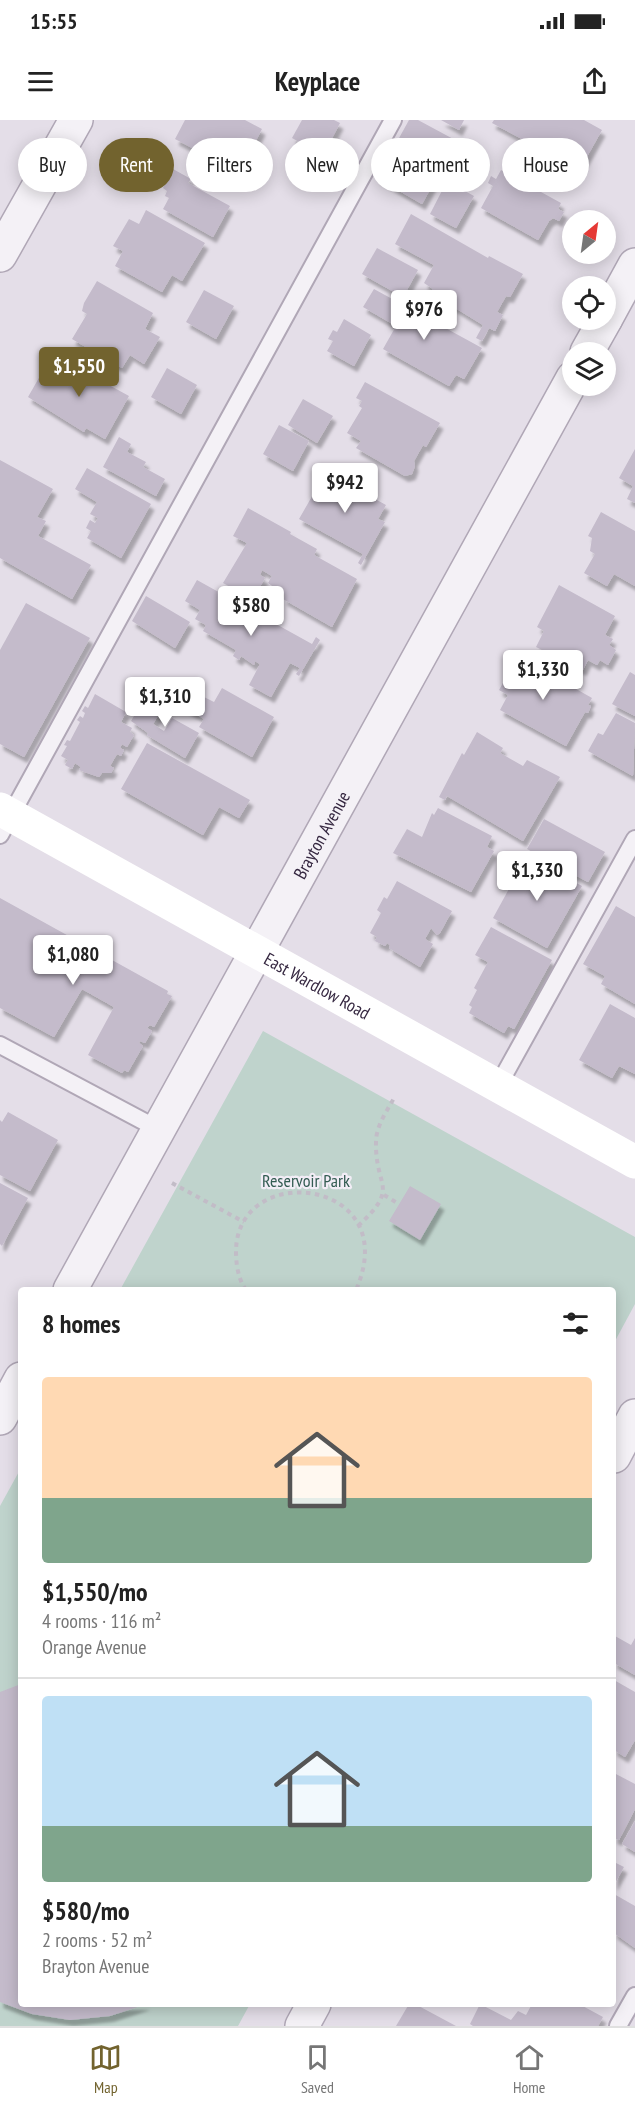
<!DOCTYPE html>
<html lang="en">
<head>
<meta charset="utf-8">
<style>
  :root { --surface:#fff; --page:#f6f6f6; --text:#222; --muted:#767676; --line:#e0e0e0; --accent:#72632e }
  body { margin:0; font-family:"PT Sans Narrow",sans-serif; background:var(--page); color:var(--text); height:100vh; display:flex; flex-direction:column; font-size:22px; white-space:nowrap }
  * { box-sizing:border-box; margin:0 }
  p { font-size:20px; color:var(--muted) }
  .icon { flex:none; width:33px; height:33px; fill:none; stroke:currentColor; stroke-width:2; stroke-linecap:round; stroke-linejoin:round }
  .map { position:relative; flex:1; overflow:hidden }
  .panel { position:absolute; left:18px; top:1167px; width:598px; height:720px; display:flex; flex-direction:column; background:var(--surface); border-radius:6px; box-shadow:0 3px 15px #0003 }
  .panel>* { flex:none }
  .top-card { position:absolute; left:18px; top:18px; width:600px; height:54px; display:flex; gap:12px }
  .needle { width:39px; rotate:29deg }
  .buttons { position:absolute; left:562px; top:90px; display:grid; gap:12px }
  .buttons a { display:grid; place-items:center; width:54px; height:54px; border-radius:50%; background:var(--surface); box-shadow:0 3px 15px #0003; font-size:30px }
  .price { position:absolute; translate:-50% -51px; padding:0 14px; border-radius:6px; background:#fff; color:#222; font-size:20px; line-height:39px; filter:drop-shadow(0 2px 3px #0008) }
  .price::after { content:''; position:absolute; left:50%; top:36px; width:18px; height:14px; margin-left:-9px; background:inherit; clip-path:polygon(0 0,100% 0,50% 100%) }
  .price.on { background:var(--accent); color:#fff }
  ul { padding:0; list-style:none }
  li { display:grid; align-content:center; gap:12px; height:318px; padding:0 24px }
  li+li { border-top:2px solid var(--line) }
  li span { display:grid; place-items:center; height:186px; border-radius:6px; color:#555 }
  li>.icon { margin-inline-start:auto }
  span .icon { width:108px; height:108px; fill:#fffc; stroke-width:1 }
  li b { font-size:26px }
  h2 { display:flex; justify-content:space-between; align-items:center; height:72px; padding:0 24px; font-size:26px }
  .pill { padding:0 21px; border-radius:27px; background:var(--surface); box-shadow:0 3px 15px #0003; font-size:21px; line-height:54px }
  .pill.on { background:var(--accent); color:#fff }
  .status { display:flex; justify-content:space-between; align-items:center; height:42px; padding:0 30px; background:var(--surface); direction:ltr }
  .status svg { height:16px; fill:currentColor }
  header { display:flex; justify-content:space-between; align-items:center; height:78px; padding:0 24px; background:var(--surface); font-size:27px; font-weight:800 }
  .dock { display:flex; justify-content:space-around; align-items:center; height:84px; border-top:2px solid var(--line); background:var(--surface); font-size:16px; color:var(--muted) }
  .dock a { display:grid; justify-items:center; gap:3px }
  .dock .on { color:var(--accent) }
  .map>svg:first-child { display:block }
</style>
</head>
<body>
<div class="status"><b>15:55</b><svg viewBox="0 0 49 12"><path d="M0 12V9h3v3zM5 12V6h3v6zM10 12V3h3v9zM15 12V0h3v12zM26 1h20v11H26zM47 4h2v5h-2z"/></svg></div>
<header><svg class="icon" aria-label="menu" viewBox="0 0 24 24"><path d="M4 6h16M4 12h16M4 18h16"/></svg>Keyplace<svg class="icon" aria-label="share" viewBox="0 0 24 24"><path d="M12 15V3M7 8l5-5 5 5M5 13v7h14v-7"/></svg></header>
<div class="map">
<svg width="635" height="1906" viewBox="0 0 635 1906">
  <defs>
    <filter id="shadow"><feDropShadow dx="3.5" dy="6" stdDeviation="1.5" flood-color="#0004"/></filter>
  </defs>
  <rect width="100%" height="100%" fill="#e4dee8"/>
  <g fill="#bfd3cc">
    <polygon points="263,911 635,1117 635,1184 614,1223 614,1170 120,1170"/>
    <polygon points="21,1348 21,1884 250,1884 238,1906 0,1906 0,1386"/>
  </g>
  <g fill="#c4bbcb" filter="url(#shadow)">
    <polygon points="185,0 245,0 262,9 251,30 260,34 248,57 175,19"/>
    <polygon points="302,0 334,0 340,3 323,35 292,18"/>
    <polygon points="409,0 418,0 457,21 422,84 377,58"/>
    <polygon points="441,0 464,0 459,10"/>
    <polygon points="494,0 584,0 602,10 580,49 548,31 545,36 520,22 522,19 492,3"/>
    <polygon points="173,49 191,59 188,63 230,86 213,117 163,89 169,78 165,76 167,71 163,68 165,64 161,62 167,51 170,53"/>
    <polygon points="501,50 561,83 558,89 564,92 559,101 553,98 549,101 538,120 481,88 493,66 488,63 491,56 496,59"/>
    <polygon points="447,61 474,76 456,108 430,94"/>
    <polygon points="146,90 205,123 182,161 172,155 162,172 115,146 123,131 113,126 129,99 139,104"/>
    <polygon points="411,94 488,138 489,136 523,154 510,177 506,176 497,192 503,195 495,211 489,208 482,221 476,218 483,205 439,178 442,173 439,172 437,176 431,172 433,169 424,163 434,145 395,124"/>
    <polygon points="377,128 418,150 403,177 362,154"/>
    <polygon points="97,161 153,193 145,209 160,217 144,244 130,235 122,248 72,219 87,194 82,191 84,183"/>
    <polygon points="374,169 482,228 464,259 456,255 449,266 383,229 396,206 363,187"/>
    <polygon points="204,170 234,186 216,219 186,202"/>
    <polygon points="344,199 371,215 354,246 327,231 333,221 328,219 333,210 337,212"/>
    <polygon points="56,236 129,276 105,319 86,308 84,312 28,277 40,256 44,258"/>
    <polygon points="167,248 197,265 181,294 151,277"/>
    <polygon points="365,262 440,303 426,327 423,325 414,341 415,346 412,354 405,356 356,328 361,321 347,313 362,288 359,286 362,281 356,278"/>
    <polygon points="303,279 333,296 317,323 288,305"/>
    <polygon points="279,305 309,321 293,351 263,334"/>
    <polygon points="119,317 131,324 127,332 146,342 143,347 165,359 156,376 103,347"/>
    <polygon points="635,329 635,383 627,379 633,366 619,358"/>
    <polygon points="0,340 53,369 37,397 46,401 38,416 91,445 72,479 0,438"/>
    <polygon points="87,348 151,384 121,438 87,418 91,411 86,408 90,400 95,403 98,398 90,394 97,382 75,369"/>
    <polygon points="326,352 386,385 378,399 385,402 361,445 358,443 363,434 299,399"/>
    <polygon points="248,388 291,412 290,414 317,429 314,435 357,459 332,507 283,479 285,475 268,463 272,456 262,450 260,455 265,458 253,479 223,463 247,423 233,416"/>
    <polygon points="601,392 635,411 635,466 614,454 607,466 584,453 595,434 590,431 592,418 588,416"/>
    <polygon points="197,460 312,524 316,517 320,520 299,556 296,554 300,548 290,543 271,577 249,565 260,544 255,541 254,545 241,536 239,540 233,536 236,530 203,511 206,505 195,499 200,490 185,481"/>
    <polygon points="559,465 615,496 605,515 613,519 609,525 616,530 608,545 600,540 597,545 588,540 583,550 536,527 544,511 537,507"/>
    <polygon points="146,476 190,502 175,528 132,501"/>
    <polygon points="26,483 90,518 24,637 0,624 0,530"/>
    <polygon points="518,536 592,578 588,585 591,586 588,593 585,592 566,626 500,590 508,575 499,570"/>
    <polygon points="630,552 635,555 635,596 612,584"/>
    <polygon points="222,568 274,597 252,637 199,607 204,599 187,589 196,573 214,582"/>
    <polygon points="95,574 126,592 121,602 132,608 130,612 134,615 127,627 122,624 120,628 124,630 121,636 117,634 110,646 114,648 111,653 102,653 99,657 79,650 81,647 75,643 72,649 65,645 68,640 61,636 67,626 64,625 67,620 70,621 80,602 77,600 80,596 83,598 85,593 82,591 85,586 88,588"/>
    <polygon points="146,576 164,586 153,604 164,611 172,598 199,613 185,638 147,615 148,613 131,601"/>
    <polygon points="616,593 635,603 633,656 588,631 598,613 603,615"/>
    <polygon points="477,612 503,628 500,633 523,646 527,640 560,657 523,721 447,676 445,680 439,677 462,633 464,635"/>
    <polygon points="147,623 250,680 239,698 219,687 203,715 121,669"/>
    <polygon points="438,688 492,716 487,727 494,731 471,772 393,733 407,709 422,717 432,693 434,695"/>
    <polygon points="544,699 605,732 588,762 527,729"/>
    <polygon points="527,736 582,766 547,828 493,798"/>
    <polygon points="397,761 452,791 440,813 437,815 431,808 425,819 433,824 420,847 389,828 390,825 387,823 385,826 375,821 377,817 370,813 381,793 377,790 384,777 387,779"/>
    <polygon points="0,778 168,871 167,874 172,876 154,907 150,905 147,908 152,911 145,923 140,921 139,923 143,926 128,952 124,950 122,953 88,935 114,887 82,869 54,917 0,888"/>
    <polygon points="616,786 635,797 635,884 601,864 605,856 583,844"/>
    <polygon points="491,807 552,840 514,909 508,906 504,913 469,893 472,887 469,885 477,870 474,868 488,842 475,835"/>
    <polygon points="610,884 635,898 635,954 619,946 612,958 579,940"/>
    <polygon points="8,992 58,1020 30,1071 0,1055 0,1000 2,1002"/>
    <polygon points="0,1063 28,1078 2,1126 0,1124"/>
    <polygon points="410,1066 441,1084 420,1120 389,1101"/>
    <polygon points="615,1516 631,1525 635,1518 635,1555 614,1543"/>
    <polygon points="614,1560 635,1572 635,1620 625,1637 614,1630"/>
    <polygon points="21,1564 21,1884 147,1884 110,1896 70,1900 32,1894 0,1882 0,1572"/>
    <polygon points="614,1653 635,1664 635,1689 619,1720 614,1718"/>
    <polygon points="635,1701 635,1732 622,1724"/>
    <polygon points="614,1742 624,1747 614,1765"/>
    <polygon points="614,1774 635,1786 635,1828 614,1813"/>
    <polygon points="409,1884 415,1884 456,1906 396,1906"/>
    <polygon points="480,1884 511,1900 518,1891 526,1895 532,1884 579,1884 603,1897 598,1906 473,1906 470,1904"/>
  </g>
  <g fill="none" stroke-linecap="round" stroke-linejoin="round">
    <defs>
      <g id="service">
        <polyline points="0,715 393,0"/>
        <polyline points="0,925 158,1009"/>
        <polyline points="498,966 635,719"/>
        <polyline points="618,1906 635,1876"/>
      </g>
      <g id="minor">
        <polyline points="606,198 635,145"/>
        <polyline points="587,232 605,200"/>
        <path id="s1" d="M70,1170L573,258"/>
        <polyline points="0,1298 21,1259"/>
        <polyline points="614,1336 635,1296"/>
        <polyline points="302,1906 314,1884"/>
      </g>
      <polyline id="tertiary" points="0,135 76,0"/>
    </defs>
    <use href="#service" stroke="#b0a7b6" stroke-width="20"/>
    <use href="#minor" stroke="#b0a7b6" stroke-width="36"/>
    <use href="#tertiary" stroke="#b0a7b6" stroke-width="36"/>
    <g stroke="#c2bcc7" stroke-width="4" stroke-dasharray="4.5 4.5" stroke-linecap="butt">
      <polyline points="172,1063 244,1102"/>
      <polyline points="384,1075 399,1084"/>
      <path d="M358,1106C401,1066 375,1069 376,1022C376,1006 387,991 394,978"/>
      <path d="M246,1170C238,1159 236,1144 236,1131C237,1039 405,1058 356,1170"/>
    </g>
    <use href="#service" stroke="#f4f1f6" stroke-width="16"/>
    <use href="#minor" stroke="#f4f1f6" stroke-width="33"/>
    <use href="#tertiary" stroke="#f4f1f6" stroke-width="33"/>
    <path stroke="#fff" stroke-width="33" id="s2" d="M0,689L635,1042"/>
  </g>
  <g text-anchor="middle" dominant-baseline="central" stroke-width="4.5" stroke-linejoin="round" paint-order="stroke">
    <g font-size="18" fill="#352740" stroke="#f2edf6">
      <text stroke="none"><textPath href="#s1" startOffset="520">Brayton Avenue</textPath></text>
      <text stroke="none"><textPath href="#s2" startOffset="363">East Wardlow Road</textPath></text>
    </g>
    <g font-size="18" fill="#335c52" stroke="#f2edf6">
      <text x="306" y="1060">Reservoir Park</text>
    </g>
  </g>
</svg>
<div class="buttons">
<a><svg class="needle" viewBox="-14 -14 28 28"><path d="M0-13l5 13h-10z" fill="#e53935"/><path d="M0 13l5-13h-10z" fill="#767676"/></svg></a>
<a><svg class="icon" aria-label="locate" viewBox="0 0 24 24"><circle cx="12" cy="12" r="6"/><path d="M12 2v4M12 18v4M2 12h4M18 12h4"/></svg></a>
<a><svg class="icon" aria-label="layers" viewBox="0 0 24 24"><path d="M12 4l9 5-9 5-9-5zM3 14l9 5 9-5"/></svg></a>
</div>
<b class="price" style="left:424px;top:221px">$976</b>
<b class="price on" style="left:79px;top:278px">$1,550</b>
<b class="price" style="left:345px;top:394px">$942</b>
<b class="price" style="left:251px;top:517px">$580</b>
<b class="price" style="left:543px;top:581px">$1,330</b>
<b class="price" style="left:165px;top:608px">$1,310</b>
<b class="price" style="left:537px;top:782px">$1,330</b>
<b class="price" style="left:73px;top:866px">$1,080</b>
<div class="top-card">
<a class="pill">Buy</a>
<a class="pill on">Rent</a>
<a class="pill">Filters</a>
<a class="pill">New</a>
<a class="pill">Apartment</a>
<a class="pill">House</a>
</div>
<section class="panel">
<h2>8 homes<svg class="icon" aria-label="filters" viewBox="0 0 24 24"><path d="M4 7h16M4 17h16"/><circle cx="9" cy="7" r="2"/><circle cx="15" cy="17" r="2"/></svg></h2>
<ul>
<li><span style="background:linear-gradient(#ffd9b3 65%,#7fa58c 0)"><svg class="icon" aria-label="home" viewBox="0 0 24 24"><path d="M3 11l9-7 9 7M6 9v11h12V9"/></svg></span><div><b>$1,550/mo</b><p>4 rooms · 116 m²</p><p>Orange Avenue</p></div></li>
<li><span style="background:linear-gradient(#bfe0f5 70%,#7fa58c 0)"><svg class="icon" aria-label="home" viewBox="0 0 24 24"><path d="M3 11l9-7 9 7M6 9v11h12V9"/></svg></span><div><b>$580/mo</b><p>2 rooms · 52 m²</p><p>Brayton Avenue</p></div></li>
</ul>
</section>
</div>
<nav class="dock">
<a class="on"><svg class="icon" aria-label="map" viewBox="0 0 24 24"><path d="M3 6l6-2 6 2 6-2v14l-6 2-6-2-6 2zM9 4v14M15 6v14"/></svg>Map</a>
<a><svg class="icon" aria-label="saved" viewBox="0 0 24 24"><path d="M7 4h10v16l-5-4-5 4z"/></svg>Saved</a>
<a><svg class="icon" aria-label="home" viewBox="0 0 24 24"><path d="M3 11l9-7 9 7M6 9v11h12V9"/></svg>Home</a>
</nav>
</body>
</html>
